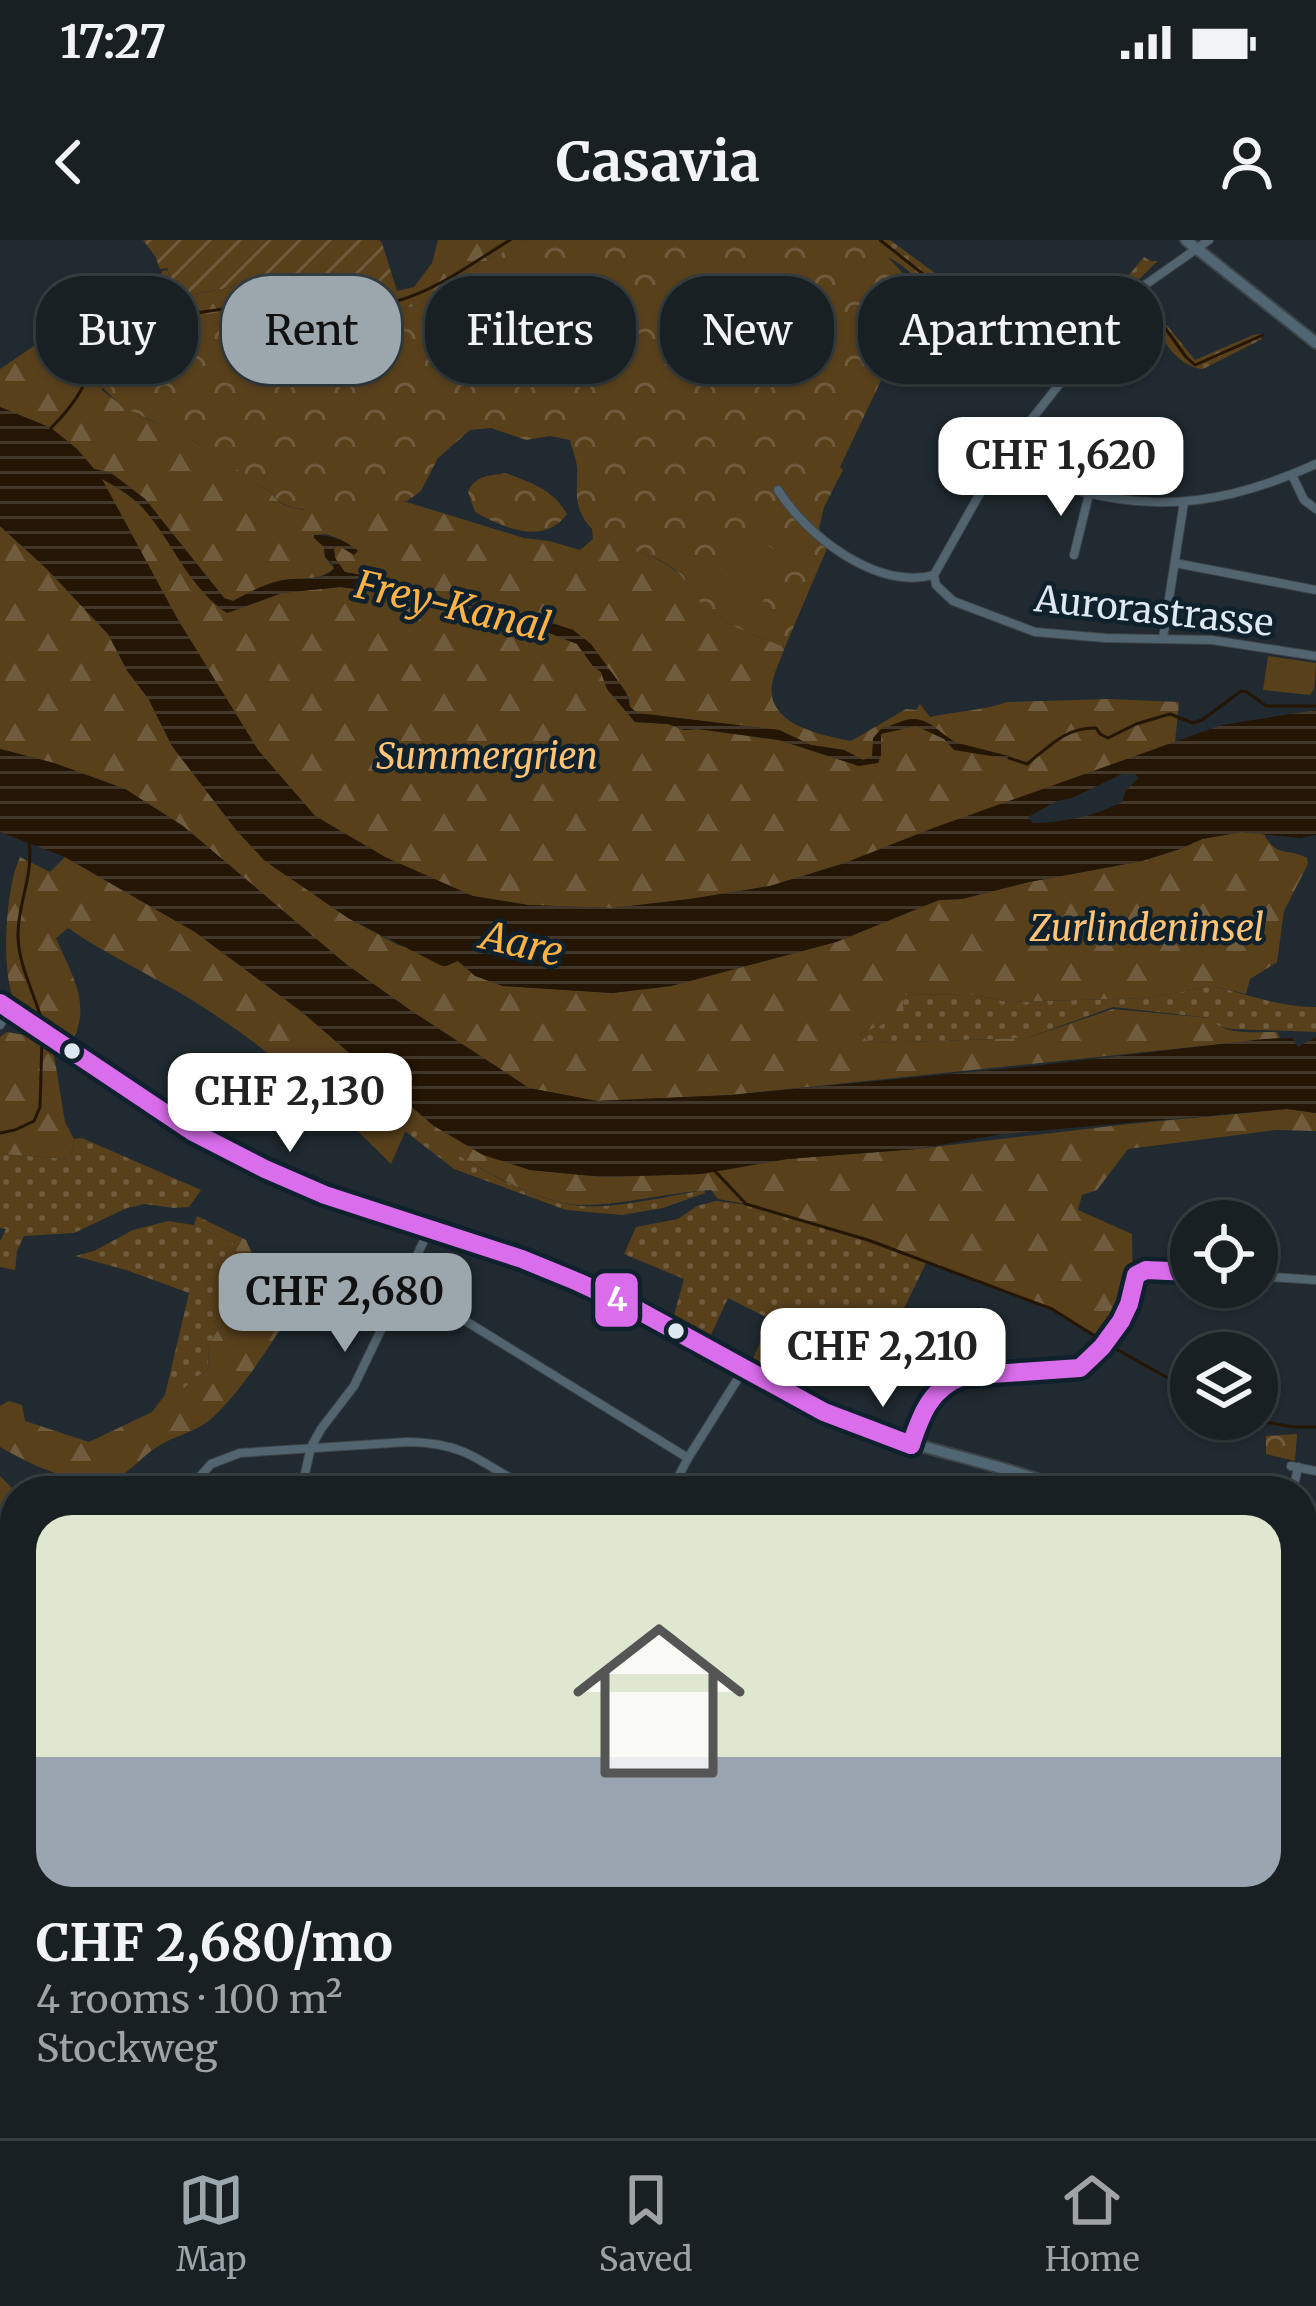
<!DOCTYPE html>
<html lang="en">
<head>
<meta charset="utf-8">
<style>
  :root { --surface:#182024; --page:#252d31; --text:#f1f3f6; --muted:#9fa3a6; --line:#363e41; --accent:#9ba6ad }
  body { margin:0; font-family:Merriweather,serif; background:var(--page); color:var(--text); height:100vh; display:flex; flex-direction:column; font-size:45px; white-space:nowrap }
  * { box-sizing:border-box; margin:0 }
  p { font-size:39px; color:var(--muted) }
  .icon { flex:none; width:66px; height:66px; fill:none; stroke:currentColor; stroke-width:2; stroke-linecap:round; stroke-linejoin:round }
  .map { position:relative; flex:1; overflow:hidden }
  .side { position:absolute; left:0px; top:1236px; width:1317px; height:663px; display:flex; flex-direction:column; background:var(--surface); border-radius:48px 48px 0 0; box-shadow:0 3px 9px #0004,0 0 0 3px var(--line) }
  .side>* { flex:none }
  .hud { position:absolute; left:36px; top:36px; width:1245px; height:108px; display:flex; gap:24px }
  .controls { position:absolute; left:1170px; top:960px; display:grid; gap:24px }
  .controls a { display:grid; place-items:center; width:108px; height:108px; border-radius:50%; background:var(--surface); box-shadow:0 3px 9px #0004,0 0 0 3px var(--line); font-size:60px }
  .price { position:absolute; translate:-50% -102px; padding:0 27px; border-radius:24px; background:#fff; color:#222; font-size:39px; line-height:78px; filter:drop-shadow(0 3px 6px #0008) }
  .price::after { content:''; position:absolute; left:50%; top:72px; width:36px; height:27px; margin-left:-18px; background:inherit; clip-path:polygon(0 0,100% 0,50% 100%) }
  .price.selected { background:var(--accent); color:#111 }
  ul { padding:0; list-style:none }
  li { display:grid; align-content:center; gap:24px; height:636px; padding:0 36px }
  li span { display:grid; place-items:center; height:372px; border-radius:36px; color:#555 }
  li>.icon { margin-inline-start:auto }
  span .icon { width:216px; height:216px; fill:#fffc; stroke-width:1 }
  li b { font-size:51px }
  .pill { padding:0 42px; border-radius:48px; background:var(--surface); box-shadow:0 3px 9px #0004,0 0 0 3px var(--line); font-size:42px; line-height:108px }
  .pill.selected { background:var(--accent); color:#111 }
  .status { display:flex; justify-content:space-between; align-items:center; height:84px; padding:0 60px; background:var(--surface); direction:ltr }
  .status svg { height:33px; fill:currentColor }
  header { display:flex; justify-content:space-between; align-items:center; height:156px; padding:0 36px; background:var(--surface); font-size:54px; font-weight:700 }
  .dock { display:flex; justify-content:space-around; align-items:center; height:168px; border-top:3px solid var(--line); background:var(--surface); font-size:33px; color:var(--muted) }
  .dock a { display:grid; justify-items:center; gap:6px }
  .dock .selected { color:var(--accent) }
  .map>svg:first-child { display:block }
</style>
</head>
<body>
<div class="status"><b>17:27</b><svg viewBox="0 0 49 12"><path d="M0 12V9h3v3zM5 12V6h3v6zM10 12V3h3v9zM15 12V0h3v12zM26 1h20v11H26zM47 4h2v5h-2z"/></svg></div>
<header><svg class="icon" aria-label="back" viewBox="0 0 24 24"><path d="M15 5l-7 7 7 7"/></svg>Casavia<svg class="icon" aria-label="person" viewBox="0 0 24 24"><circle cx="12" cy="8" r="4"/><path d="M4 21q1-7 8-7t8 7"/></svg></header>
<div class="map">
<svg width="1316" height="1898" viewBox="0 0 1316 1898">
  <defs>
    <pattern id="grass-dots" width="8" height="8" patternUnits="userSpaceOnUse" patternTransform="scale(3)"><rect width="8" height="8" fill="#58401b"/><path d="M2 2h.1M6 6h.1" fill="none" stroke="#705c3c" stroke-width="1.8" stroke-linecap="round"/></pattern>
    <pattern id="forest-firs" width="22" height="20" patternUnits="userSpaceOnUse" patternTransform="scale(3)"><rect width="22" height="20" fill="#58401b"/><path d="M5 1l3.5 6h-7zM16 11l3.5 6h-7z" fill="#705c3c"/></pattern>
    <pattern id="park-crowns" width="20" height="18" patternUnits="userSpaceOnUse" patternTransform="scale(3)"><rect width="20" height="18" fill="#58401b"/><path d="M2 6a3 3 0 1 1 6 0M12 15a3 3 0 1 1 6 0" fill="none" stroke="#705c3c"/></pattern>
    <pattern id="garden-furrows" width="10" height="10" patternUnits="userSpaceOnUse" patternTransform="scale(3)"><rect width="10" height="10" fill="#58401b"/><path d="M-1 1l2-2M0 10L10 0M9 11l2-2" fill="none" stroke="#705c3c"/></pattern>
    <pattern id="water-rules" width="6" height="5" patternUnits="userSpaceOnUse" patternTransform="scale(3)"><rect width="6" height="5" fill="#241504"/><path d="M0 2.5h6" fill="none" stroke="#433729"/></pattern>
  </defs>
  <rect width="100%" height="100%" fill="#202a30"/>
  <g fill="url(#grass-dots)">
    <path d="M865,0H890L973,61L972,69C960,73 946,73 936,65C927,56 917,38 905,28C892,17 875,13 865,0Z"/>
    <path d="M1144,17L1151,21H1158C1142,35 1113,69 1096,74Z"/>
    <path d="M1165,83L1195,120L1253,95L1261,94L1262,99L1203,129C1183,128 1162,105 1159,86Z"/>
    <path d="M1213,746C1247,754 1281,768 1316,767V792L1232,789L1217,786L1210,778L1113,767L1027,798L871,803L860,794L903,775L901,755L968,754L1009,762L1146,758Z"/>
    <path d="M413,883C451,914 524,958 573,965C609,971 668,956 704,950L705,953L663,968L622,975L566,970L454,929L405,891Z"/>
    <polygon points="82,898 201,950 189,967 174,968 145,964 127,968 74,993 24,996 17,1011 15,1030 0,1027 0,1001 6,989 0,988 0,914 70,919 74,899"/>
    <path d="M716,961C786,967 861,998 926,1023L896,1085L854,1067L851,1077L828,1069L818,1106L788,1094L774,1137L751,1123L770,1079L728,1058L709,1099L674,1075L684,1039L624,1014L636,987L678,979L697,966Z"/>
    <path d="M168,981L194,985L233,1003C242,1027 238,1038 224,1059L227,1073L209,1105L208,1129L191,1141L182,1152L165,1155L189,1053L126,1030L75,1016L94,1011L133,990Z"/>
    <polygon points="1302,1763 1316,1766 1316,1854 1302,1848"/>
    <polygon points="0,1771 15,1783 15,1840 0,1844 0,1813 8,1808 0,1796"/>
    <polygon points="76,1884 207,1884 198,1898 82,1898"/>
  </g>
  <g fill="url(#forest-firs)">
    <path d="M438,0H525L461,35L421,65L374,75L338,70L315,62L187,78L127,109L106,123L102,150C135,179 165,184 200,205C225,219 247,237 271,253C279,265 289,267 303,270L400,260L524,298L549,301L580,310L593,299L592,288C615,309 644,310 669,326C685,336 694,355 707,369C724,385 763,398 785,407C781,419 774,432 772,444C766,485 822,495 851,501L906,469L916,470L920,464L930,477C955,471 983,471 1007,462L1109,459L1179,462L1175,502L842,624L770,646L690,659L613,668L528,665L472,656L385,617L315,576L258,510L178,380L100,237C114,246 129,254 141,266C173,299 187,346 227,373L282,353L340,347L414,356L467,375L476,372L496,382L524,383L577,404L593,426L601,432L607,449L635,482L668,484L684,490L698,489L779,500L859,526L881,515L880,494L906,479L891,487H883L872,517L863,520L844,510L811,505L779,490L637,473L630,467L629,458L612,433L573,390L527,375L500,373L474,365L453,364L438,355L418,348L402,347L397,343L344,332L335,318L334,309L342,300L326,294L314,295V297L324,307L325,317L334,328C319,343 298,336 279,341C263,345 248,353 233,361L224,358L145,259L111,233L94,229L77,209L51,188L0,167V129L87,70L109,59C141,71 153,66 162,31L167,30L179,57L304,34L341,52L397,51L414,47L432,23Z"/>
    <path d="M0,286L46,328L108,394L128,432L148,458L172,506L237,591L265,620L348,678L398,705L458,721L476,736L503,746L612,753L671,746L836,702L939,660L962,659L1029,642L1142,621L1180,609L1202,599L1241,592L1264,594C1277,619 1287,607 1307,618L1308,624L1284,671L1277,722L1250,739L1246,754L1213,746L1146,758L1009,762L968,754L902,755L904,775L860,794L871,803L1027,798L1113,769L1210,778C1225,797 1256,791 1277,792L1280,798L731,855L597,861L529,848L410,770L347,725L183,586L125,549L54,523L0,509Z"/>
    <path d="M20,617L50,632L65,617L195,692L302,772L434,886L530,930L604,937L701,934L787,919L917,909L1129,884L1287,869L1316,873V891L1276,890L1128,909L1097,950L1082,955L1078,970L1132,994C1132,1029 1138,1078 1102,1098L1052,1069L868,1000L746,964L718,959L711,950C668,952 625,965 581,965C536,965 448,912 413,884L405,892L391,924C332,864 269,809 197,763C155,737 109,716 68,688L56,698C70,732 92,763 73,799C55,788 31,778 16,764C0,737 5,649 20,617Z"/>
    <polygon points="7,792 30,796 53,809 65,882 74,899 70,919 0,914 0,797"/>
    <path d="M197,976L246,1000C258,1031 274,1040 305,1052C274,1096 250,1143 210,1180C197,1191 175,1196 160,1205C146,1213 136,1226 123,1234C91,1256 30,1224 0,1207V1166L9,1161L22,1165L25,1181L89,1202L152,1172L165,1155L182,1151L191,1141L208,1129L209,1105L227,1073L224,1059C238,1038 242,1027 233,1003L194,985Z"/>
    <polygon points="1302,1848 1316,1854 1316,1898 883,1898 891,1884 1302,1884"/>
  </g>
  <g fill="url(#park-crowns)">
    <path d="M525,0H875C897,32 923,48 943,82L911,140L885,132L840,227L843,230L824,267L819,288L828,306L785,407C763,398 727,386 709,371C695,360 688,340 674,329C644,306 598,311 581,273C574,257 578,243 577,227C576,218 572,208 570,200L550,196L526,200L491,188L470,190L438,218L421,251L407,261C369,258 297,288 271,253L197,203L121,166L100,145V134L106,123L127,109L187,78L225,71L284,55L338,70L374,75L421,65L461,35Z"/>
    <path d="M506,233C531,243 553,249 567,274C544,306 504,288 475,272L468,252C475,235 489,236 506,233Z"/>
    <polygon points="1297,1194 1295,1221 1266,1214 1266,1196"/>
  </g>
  <polygon fill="url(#garden-furrows)" points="143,0 379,0 382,3 397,51 369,56 352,54 303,34 178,57 167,28 160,29 155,16"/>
  <g fill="#58401b">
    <polygon points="292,87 331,118 316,138 277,107"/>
    <polygon points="757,297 792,323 754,373 719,346"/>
    <polygon points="1268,416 1316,423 1314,449 1310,455 1263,450"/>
    <polygon points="0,1236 15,1251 15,1277 0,1292"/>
  </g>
  <g fill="url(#water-rules)" fill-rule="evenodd">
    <path d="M0,167L51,188L77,209L94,229L111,233L145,259L224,358L233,361C247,353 263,345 279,341C298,336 319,344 334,329L333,324L325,317L324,307L314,298V295C330,295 346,300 358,311L354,315L339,306L334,309L335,318L345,332L390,340L402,347L418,348L453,364L474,365L500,373L527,375L573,390L591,404L626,452L630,467L637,473L779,490L811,505L844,510L863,520L872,517L873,498L883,487C894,486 901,480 911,479C932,477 944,500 962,504C977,508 993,512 1009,516L1010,519L954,510L944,499L916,486L881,494V515L878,523L859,526L779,500L698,489L684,490L668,484L635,482L607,449L601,432L593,426L577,404L524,383L496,382L476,372L461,376L452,374L443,367L414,356L340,347L282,353L227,373C187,346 173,301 142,267C131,255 116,247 102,239L178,380L258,510L315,576L385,617L473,656L528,665L613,668L690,659L770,646L842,624L933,588L1222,485L1316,470V595L1300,598L1241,592L1202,599L1180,609L1142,621L1029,642L962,659L939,660L836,702L671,746L612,753L503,746L475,736L458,721L444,727L348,678L265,621L237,591L172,506L148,458L128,432L108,394L46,328L0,286ZM1122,534H1135L1139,538L1126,550L1122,562C1093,577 1065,582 1033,583L1028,577L1057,561L1072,558Z"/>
    <polygon points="0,509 54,523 125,549 183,586 347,725 410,770 529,848 597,861 731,855 1024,827 1264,799 1292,798 1298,807 1316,797 1316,873 1287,869 1003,894 917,909 787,919 701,934 604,937 530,930 483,915 434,886 302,772 195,692 65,617 0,592"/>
  </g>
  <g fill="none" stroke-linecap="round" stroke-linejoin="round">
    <g stroke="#241504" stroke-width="3">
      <polyline points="880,0 952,57 965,64"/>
      <polyline points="1150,67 1186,117 1195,125 1263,95"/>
      <path d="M51,188C67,172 86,150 90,126C91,116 89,104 89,94L107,86L230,68L298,44C312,50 325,61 341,64C402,77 461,30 510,0"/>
      <path d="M1009,518L1027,524C1050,506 1066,487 1096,488L1100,494L1108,498L1136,484L1170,474L1193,483L1202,480L1241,451L1247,452L1266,466H1316"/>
      <path d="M29,602C34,635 17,665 18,697C19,726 34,753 42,781"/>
      <polyline points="0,893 15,890 34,881 40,867 42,800"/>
      <polyline points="714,930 746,964 868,1000 1052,1069 1101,1100"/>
      <polyline points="1109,1105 1191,1151"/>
      <polyline points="1249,1179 1293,1187 1316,1187"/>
      <polyline points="0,1765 15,1776"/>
      <polyline points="62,1884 69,1898"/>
    </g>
    <defs>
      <g id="minor">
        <path d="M997,223C1117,272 1196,278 1316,224"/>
        <polyline points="1292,235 1304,260 1316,269"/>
        <path d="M778,250C807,296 876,350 934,335L997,223L1122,65L1135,52L1209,0"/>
        <polyline points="1074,315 1089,254"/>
        <polyline points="1175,323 1316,350"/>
        <polyline points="934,335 936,345 953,361 1035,392 1105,398 1212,400 1316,416"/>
        <polyline points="1163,398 1184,262"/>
        <polyline points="0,785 10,770"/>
        <polyline points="1257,1036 1316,1040"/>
        <polyline points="404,1043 688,1218"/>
        <path d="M912,1203C921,1173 930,1145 963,1136L1080,1128C1099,1114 1121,1086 1129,1064C1132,1054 1132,1045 1136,1035L1146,1030L1191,1032"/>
        <polyline points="1291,1226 1316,1231"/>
        <path d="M187,1251L211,1224L240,1213L407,1202C427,1202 445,1204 464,1212C491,1224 512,1243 541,1251"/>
        <polyline points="301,1251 311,1207 321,1189 354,1146 430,988"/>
        <polyline points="605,1251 637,1248 651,1251"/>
        <polyline points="671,1251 688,1218 744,1129"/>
        <polyline points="1293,1251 1298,1227"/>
        <polyline points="1302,1294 1316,1297"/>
        <polyline points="1302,1561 1316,1564"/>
        <polyline points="1302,1605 1316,1586"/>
        <polyline points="1302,1613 1316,1622"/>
        <polyline points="1302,1710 1316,1713"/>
        <polyline points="551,1884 569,1898"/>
        <polyline points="691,1884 704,1898"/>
        <polyline points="804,1884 813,1898"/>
        <polyline points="309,1898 315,1884"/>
        <polyline points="397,1898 403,1884"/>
        <polyline points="575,1898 590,1884"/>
      </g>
      <g id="tertiary">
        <polyline points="1302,1513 1316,1509"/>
        <polyline points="268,1898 271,1884"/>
      </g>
      <g id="secondary">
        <polyline points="1186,0 1316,103"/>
        <path d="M0,763C93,829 189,899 295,943C376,977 463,994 544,1028C600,1051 654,1077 707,1107C747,1130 785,1155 827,1174C905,1208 990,1219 1069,1251"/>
        <polyline points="1302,1380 1316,1383"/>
      </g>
    </defs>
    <use href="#minor" stroke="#3c4449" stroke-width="10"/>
    <use href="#tertiary" stroke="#3c4449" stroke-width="12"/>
    <use href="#secondary" stroke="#3c4449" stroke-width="14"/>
    <use href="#minor" stroke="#52646f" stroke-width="8"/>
    <use href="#tertiary" stroke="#52646f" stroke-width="9"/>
    <use href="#secondary" stroke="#506672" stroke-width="10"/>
    <defs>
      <g id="bus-1">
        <polyline points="0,763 193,892 265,929 325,955 522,1019 578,1042 634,1068 824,1172 911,1205"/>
        <path d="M911,1205C921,1174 931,1148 963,1136L1080,1128L1102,1107L1121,1081L1129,1064L1136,1035L1146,1030L1191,1032"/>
      </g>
    </defs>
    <use href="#bus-1" stroke="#0f212c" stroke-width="27"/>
    <use href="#bus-1" stroke="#da6dec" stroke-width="18"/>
  </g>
  <g fill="#dde8f0" stroke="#0f212c" stroke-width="4.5">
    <circle cx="72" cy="811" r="10"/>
    <circle cx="676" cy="1091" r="10"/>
  </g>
  <g text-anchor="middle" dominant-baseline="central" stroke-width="9" stroke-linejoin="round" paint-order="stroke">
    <g font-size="36" fill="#dde8f0" stroke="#0f212c">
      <text transform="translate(1154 371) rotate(6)">Aurorastrasse</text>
    </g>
    <g font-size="36" font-style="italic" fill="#fec374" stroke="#0f212c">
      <text x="487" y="516">Summergrien</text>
      <text x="1147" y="688">Zurlindeninsel</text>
    </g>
    <g font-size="39" font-style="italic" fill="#fbb144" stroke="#0f212c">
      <text transform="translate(453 366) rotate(13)">Frey-Kanal</text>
      <text transform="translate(522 704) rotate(13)">Aare</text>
    </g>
  </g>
  <rect stroke="#0f212c" stroke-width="4.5" x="593" y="1031" width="47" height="58" rx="12" fill="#da6dec"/>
  <g font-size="33" text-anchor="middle" font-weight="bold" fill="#fff">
    <text x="617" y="1071">4</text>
  </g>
</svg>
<div class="controls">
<a><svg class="icon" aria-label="locate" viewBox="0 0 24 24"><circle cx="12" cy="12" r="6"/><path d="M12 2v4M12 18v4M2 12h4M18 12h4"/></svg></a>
<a><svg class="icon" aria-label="layers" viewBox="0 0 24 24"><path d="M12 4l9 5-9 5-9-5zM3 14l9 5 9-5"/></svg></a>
</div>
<b class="price" style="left:1061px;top:279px">CHF 1,620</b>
<b class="price" style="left:290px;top:915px">CHF 2,130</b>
<b class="price selected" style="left:345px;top:1115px">CHF 2,680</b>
<b class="price" style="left:883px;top:1170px">CHF 2,210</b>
<div class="hud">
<a class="pill">Buy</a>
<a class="pill selected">Rent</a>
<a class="pill">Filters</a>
<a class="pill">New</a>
<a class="pill">Apartment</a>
</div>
<section class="side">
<ul>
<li><span style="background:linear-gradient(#dfe7d0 65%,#9aa5b1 0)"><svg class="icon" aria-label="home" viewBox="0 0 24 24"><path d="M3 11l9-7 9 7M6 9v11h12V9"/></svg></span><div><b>CHF 2,680/mo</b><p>4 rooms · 100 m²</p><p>Stockweg</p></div></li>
</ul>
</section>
</div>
<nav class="dock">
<a class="selected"><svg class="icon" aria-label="map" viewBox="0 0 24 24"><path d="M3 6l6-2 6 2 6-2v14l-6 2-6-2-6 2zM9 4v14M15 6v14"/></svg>Map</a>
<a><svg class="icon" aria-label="saved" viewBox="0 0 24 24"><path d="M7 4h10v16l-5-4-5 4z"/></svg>Saved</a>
<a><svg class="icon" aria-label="home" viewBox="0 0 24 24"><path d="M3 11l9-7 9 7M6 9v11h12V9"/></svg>Home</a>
</nav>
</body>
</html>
